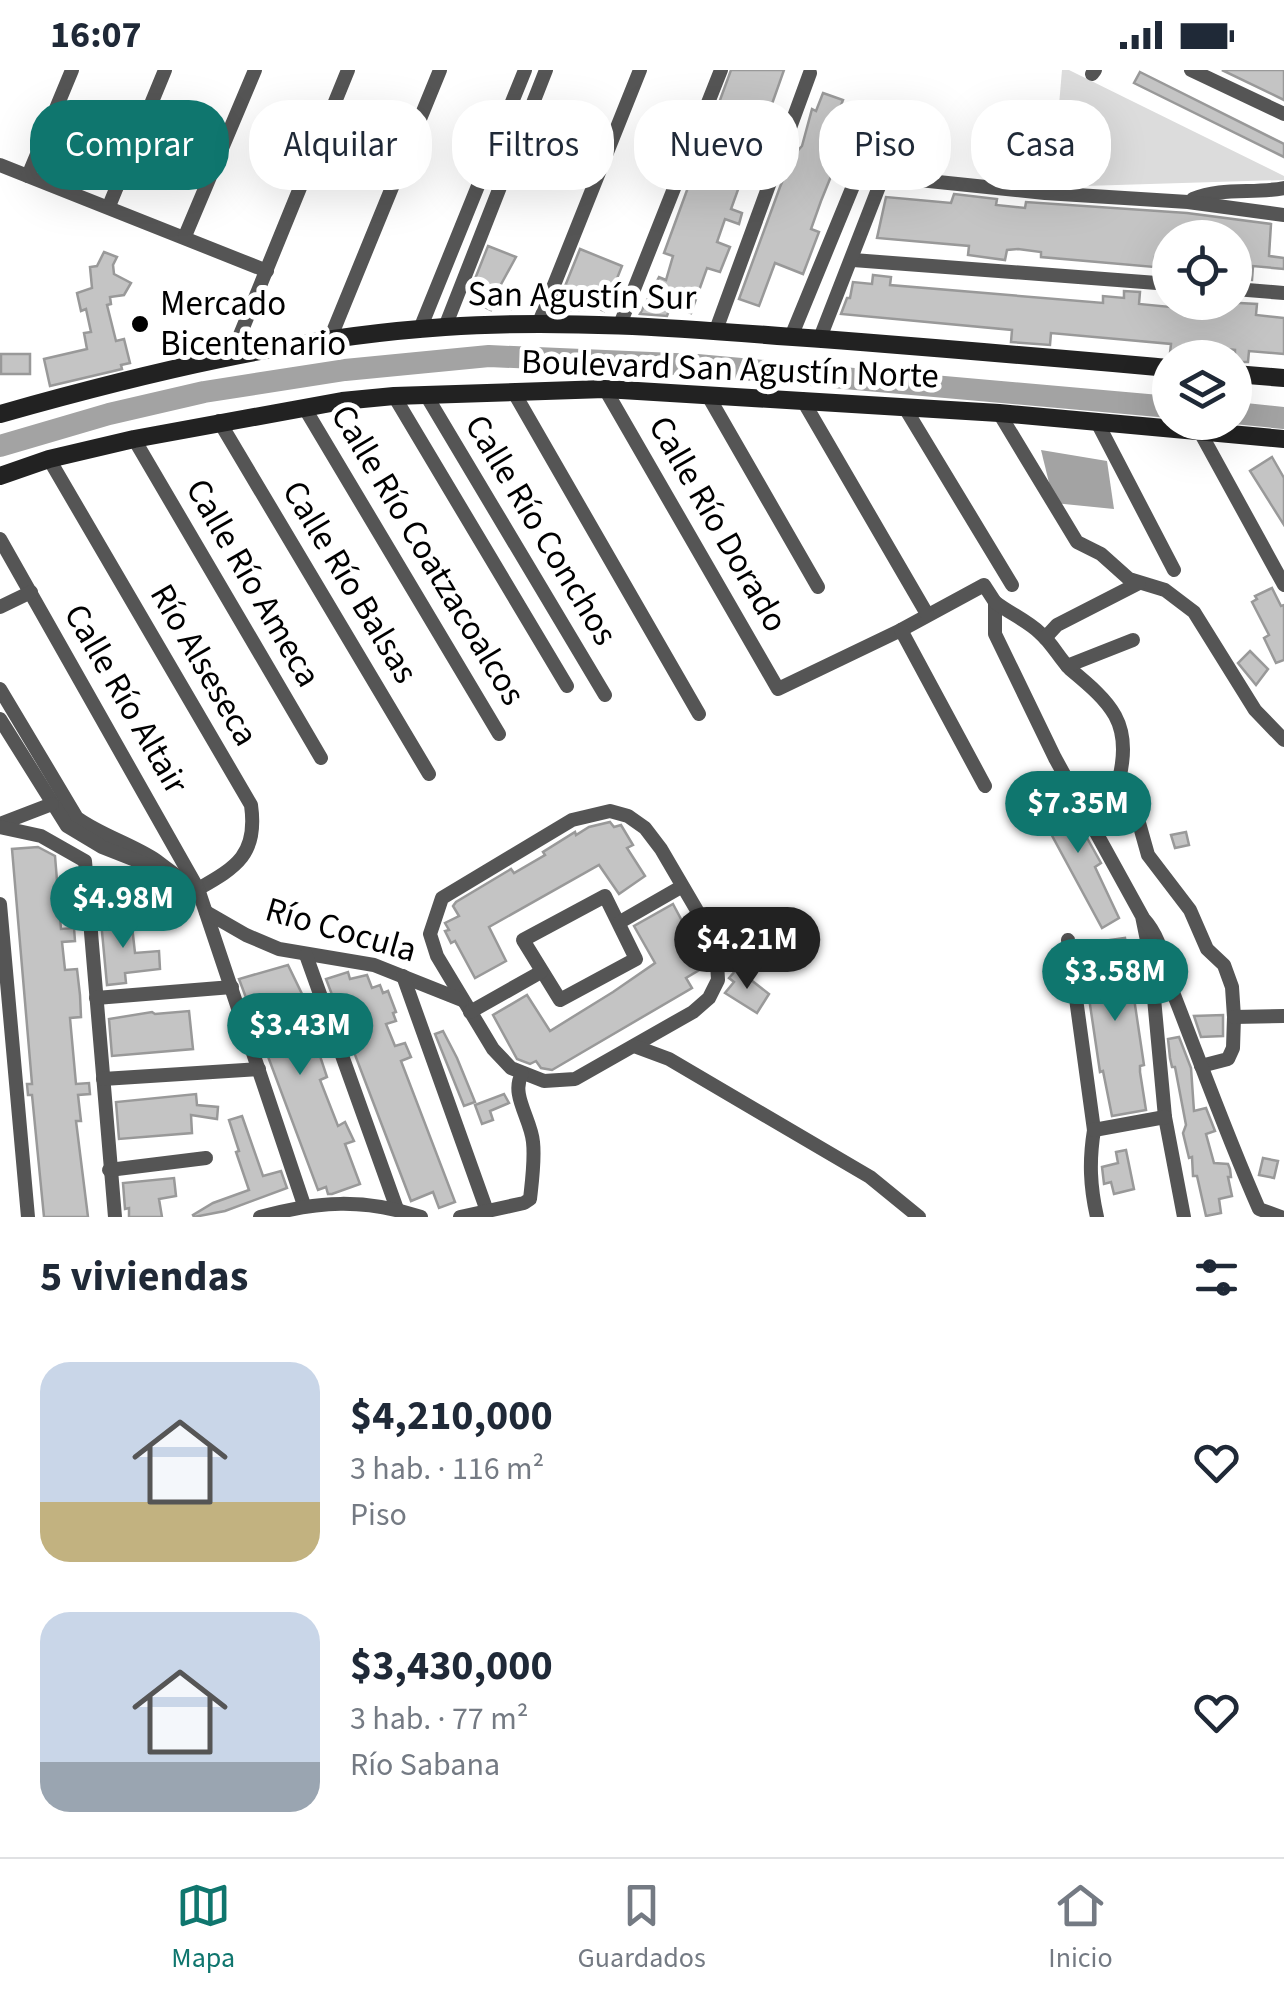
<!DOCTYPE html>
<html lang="es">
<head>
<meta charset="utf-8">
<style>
  :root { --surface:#fff; --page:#f6f6f7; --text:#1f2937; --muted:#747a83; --line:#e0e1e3; --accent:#0f766e }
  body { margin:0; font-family:"Source Sans 3",sans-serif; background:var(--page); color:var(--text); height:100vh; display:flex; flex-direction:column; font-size:38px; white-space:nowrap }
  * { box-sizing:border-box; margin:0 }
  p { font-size:32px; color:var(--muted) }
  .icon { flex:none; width:55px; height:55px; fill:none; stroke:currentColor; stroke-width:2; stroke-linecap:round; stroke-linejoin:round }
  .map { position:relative; height:1147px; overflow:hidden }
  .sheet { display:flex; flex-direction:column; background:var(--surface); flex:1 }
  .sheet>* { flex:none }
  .banner { position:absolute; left:30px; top:30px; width:1225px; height:90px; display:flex; gap:20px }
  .buttons { position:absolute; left:1152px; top:150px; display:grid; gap:20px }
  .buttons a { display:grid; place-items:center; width:100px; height:100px; border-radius:50%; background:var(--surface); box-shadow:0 10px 40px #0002; font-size:50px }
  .price { position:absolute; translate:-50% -85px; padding:0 22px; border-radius:35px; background:var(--accent); color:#fff; font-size:32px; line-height:65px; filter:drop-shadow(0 2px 5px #0008) }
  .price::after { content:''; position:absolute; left:50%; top:60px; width:30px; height:22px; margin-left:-15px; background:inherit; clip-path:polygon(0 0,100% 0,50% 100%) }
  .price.on { background:#222; color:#fff }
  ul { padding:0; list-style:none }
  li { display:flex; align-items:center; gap:30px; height:250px; padding:0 40px }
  li span { display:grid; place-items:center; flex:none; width:280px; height:200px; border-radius:30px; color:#555 }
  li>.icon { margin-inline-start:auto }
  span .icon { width:120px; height:120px; fill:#fffc; stroke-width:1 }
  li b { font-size:42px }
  h2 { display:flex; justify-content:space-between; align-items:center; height:120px; padding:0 40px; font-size:42px }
  .tag { padding:0 35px; border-radius:40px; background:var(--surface); box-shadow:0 10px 40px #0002; font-size:35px; line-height:90px }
  .tag.on { background:var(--accent); color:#fff }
  .status { display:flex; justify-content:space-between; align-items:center; height:70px; padding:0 50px; background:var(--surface); direction:ltr }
  .status svg { height:28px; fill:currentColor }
  .dock { display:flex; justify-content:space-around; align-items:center; height:140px; border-top:2px solid var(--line); background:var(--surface); font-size:28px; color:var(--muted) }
  .dock a { display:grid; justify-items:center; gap:5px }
  .dock .on { color:var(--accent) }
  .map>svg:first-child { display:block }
</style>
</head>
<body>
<div class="status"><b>16:07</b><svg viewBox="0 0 49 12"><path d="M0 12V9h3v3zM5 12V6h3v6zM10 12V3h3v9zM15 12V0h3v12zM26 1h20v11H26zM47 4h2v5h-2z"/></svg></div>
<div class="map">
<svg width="1284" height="1147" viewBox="0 0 1284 1147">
  <rect width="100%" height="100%" fill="#fff"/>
  <polygon fill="#dcdcdc" points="1062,0 1069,0 1284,106 1284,110 1052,117"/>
  <polygon fill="#a3a3a3" points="1041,380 1107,391 1114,439 1054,433"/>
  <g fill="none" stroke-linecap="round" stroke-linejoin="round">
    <g stroke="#a3a3a3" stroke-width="22">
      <polyline points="1235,343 1284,348"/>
      <polyline points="0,376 109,344 204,322 345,300 489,286 697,295 1170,337"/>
    </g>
  </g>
  <g fill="#c4c4c4" stroke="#999" stroke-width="2.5">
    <polygon points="731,0 784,0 767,48 776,52 752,118 740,114 731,139 742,143 739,154 725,149 717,172 730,177 720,202 707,198 691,243 671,235 667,246 640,244 659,207 666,210 673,186 664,183"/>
    <polygon points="1222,0 1284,0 1284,30"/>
    <polygon points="1140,2 1284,74 1284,87 1134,13"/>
    <polygon points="823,23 843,30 830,64 854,73 847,92 838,89 821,131 811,159 819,162 803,204 775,193 759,236 739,229 780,117 793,86 802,76 812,39 816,41"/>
    <polygon points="954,124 997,129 996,135 1025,138 1026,132 1187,143 1271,154 1269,186 1284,188 1284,199 1253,196 1252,210 1237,209 1235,168 1170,164 1167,188 1155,187 1154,197 1041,187 1041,182 1018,179 1007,180 1005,190 968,185 969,176 877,168 886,127 951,133"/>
    <polygon points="488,176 516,187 499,218 517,225 511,239 495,233 491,240 472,231 479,217 473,214"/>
    <polygon points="580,179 622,196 604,241 584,233 584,240 555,241"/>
    <polygon points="104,182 117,187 113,195 114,204 131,213 124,225 110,227 111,234 107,235 116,271 124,269 130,293 121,295 122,299 50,316 44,289 87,279 84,263 91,262 86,239 81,241 77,223 92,218 90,197 97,196"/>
    <polygon points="873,205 891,207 890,215 1103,233 1103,226 1124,228 1124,221 1140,222 1139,234 1221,242 1222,232 1257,234 1256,245 1284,248 1284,284 1249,281 1248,292 1235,292 1235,280 1185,275 1184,284 1170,283 1171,274 1051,263 1050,275 1011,272 1012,260 841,244 847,228 850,228 853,212 872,214"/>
    <rect x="1" y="284" width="29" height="20"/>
    <polygon points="1272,387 1284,408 1284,455 1250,401"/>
    <polygon points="1272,518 1281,536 1284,535 1284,590 1276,593 1264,568 1269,565 1252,532 1257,529 1255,526"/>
    <polygon points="1250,581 1268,599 1256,615 1238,593"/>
    <polygon points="1062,723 1101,793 1095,797 1119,848 1102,858 1036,736"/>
    <polygon points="610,752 614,757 621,755 633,775 627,778 645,806 619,824 599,795 489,857 506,891 475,908 455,871 451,873 445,861 449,860 445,853 459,846 453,836 456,832 511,799 514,803 545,785 543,782 575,762 576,765 589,757"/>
    <polygon points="1186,762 1189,775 1175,778 1171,765"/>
    <polygon points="38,777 55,786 61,859 74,858 75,871 62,872 65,900 77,899 80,925 81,947 70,948 76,1014 89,1013 90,1024 78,1025 81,1051 76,1051 88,1147 44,1147 32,1025 28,1025 27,1014 32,1014 12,779"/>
    <polygon points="111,812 112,827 99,828 98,813"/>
    <polygon points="673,834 706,896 686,908 692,918 552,1000 541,998 536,991 530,994 517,989 493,945 527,925 550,961 613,922 655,893 634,856"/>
    <polygon points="116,836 118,858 132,856 135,883 159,881 160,899 125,903 126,913 107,915 101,851 106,850 105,837"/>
    <polygon points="1125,868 1144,995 1140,996 1140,1002 1146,1040 1112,1046 1103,1001 1100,1002 1081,874"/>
    <polygon points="288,895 302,924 298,926 301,933 291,937 308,980 317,977 327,1007 320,1010 338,1056 345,1052 354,1071 345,1074 360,1114 332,1124 328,1124 326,1117 318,1120 239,909"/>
    <polygon points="737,899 769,924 757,943 725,923 734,912 729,908"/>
    <polygon points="348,902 350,909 367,905 372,918 380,915 383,923 388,921 396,942 393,943 396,951 386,954 395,976 405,973 411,987 401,991 455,1132 439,1138 433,1122 411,1131 326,909"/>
    <polygon points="189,941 193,979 112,986 109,949 152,942 155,944"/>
    <polygon points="1223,945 1223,966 1201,967 1194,946"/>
    <polygon points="443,961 457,988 475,1032 464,1036 435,964"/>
    <polygon points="1179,967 1191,998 1194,1041 1206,1038 1215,1061 1206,1064 1214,1093 1228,1094 1230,1099 1231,1107 1228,1107 1232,1126 1219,1129 1221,1143 1206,1146 1197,1106 1193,1106 1192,1087 1189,1088 1183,1063 1186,1055 1175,997 1172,997 1170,988 1168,969"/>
    <polygon points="196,1024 197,1035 218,1037 217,1049 191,1045 192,1063 119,1069 116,1032"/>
    <polygon points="504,1024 509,1033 490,1041 493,1050 482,1054 475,1035"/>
    <polygon points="242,1046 263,1106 281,1101 287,1118 225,1141 194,1147 193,1145 213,1133 249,1120 236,1082 239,1081 229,1050"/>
    <polygon points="1126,1080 1134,1119 1114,1124 1111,1112 1104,1114 1102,1097 1118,1093 1116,1082"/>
    <polygon points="1263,1088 1278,1091 1274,1108 1259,1105"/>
    <polygon points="174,1108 176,1126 159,1129 162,1147 129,1147 129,1138 125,1139 123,1113"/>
  </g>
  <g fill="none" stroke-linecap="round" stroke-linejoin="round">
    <g stroke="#555" stroke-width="14">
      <polyline points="1191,0 1284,44"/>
      <polyline points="1092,4 1095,0"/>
      <polyline points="0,95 267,201"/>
      <polyline points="28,106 72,0"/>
      <path d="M1193,129C1221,117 1255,124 1284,118"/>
      <polyline points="109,136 165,0"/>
      <polyline points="185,166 255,0"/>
      <polyline points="853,190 1170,214"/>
      <polyline points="1235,219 1284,223"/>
      <polyline points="538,255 640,0"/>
      <polyline points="445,257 546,0"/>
      <polyline points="619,257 721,0"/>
      <polyline points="420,259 525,0"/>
      <polyline points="716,260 810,3"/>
      <polyline points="791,267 867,82"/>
      <polyline points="820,268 880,114 890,107 1045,123 1188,132 1284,145"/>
      <polyline points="330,269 440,0"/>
      <polyline points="231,287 348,0"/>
      <polyline points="605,319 778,619 901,560 984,515 995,532 995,564 1055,688 1142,846 1150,885 1165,1047 1184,1147"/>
      <polyline points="513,321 699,644"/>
      <polyline points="707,324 818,517"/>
      <polyline points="426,325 605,625"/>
      <polyline points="394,326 567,616"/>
      <polyline points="802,329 927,544"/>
      <polyline points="304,337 499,664"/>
      <polyline points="905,338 1012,515"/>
      <polyline points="999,343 1077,472 1101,484 1129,509 1165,520 1194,542 1255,640 1284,670"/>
      <polyline points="219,351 429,704"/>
      <polyline points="1098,354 1174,500"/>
      <polyline points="1200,362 1284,515"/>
      <polyline points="134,369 321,688"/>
      <path d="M49,389L251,735C258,784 237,797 198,819"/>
      <polyline points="0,469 198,819 304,1135"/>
      <path d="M995,532C1009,543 1028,551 1040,563C1052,573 1059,588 1070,599C1111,633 1133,653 1119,709L1130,721L1148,785L1190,840L1207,879L1224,895L1232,917L1234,947L1233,978L1228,989L1201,996"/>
      <polyline points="0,537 31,522"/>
      <polyline points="901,560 985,716"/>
      <polyline points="1045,568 1057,555 1139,513"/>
      <polyline points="1067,596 1133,570"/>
      <path d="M0,619L77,748C102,766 132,774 157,791C170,801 183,811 197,819"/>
      <polyline points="0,649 67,756 102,777 163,801"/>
      <polygon points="610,741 628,746 645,758 661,779 716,873 718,910 709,928 693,942 575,1009 544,1011 511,998 493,979 437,886 430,864 442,828 572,750"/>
      <polyline points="0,754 52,734"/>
      <polyline points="0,757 41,766 85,791 115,1147"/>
      <polygon points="605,826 636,889 560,930 523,870"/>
      <polyline points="0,834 28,1147"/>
      <polyline points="206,842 246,865 279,879 374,895 462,930"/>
      <path d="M1143,848C1164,871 1163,896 1174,925C1202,997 1228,1069 1259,1139L1281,1147"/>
      <polyline points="620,852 681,817"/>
      <path d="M1068,870L1094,1060C1089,1091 1090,1116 1097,1147"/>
      <polyline points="306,885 397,1139"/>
      <polyline points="403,906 487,1141"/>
      <polyline points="96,928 232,917"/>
      <polyline points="470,942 541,902"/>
      <polyline points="1234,947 1284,946"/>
      <polyline points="634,976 669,989 870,1107 919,1147"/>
      <polyline points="103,1009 259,999"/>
      <polyline points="1094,1060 1165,1047"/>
      <polyline points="109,1100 206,1088"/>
      <path d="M260,1147C318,1131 363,1128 421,1147"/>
      <path d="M460,1147L524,1133L530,1129C532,1111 535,1090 533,1072C531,1049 510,1024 522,1004"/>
    </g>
    <g stroke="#222" stroke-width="18">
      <polyline points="1235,304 1284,308"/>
      <path d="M0,344C145,303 294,267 445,257C560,249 678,258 793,267C919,276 1044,287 1170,298"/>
      <polyline points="0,406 49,389 134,369 342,331 394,326 605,319 999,343 1284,369"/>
    </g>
  </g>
  <circle fill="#000" stroke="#fff" stroke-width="4" cx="140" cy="254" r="10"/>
  <g text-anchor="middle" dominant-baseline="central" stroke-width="10" stroke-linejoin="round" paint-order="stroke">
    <g font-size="35" fill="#000" stroke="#fff">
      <text transform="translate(582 226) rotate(1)">San Agustín Sur</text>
      <text transform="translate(730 299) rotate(2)">Boulevard San Agustín Norte</text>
      <text transform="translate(718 454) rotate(60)">Calle Río Dorado</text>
      <text transform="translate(541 460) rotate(59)">Calle Río Conchos</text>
      <text transform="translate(428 485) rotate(59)">Calle Río Coatzacoalcos</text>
      <text transform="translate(350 512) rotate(59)">Calle Río Balsas</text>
      <text transform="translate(253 513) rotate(60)">Calle Río Ameca</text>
      <text transform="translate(204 595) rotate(60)">Río Alseseca</text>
      <text transform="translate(126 629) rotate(60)">Calle Río Altair</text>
      <text transform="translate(341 860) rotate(16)">Río Cocula</text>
    </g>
    <g font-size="35" fill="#000" stroke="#fff" text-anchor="start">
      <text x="160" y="234">Mercado<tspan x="160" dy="40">Bicentenario</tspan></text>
    </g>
  </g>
</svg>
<div class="buttons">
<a><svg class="icon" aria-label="locate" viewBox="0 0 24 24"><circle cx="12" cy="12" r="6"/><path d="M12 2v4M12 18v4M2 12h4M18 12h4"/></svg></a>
<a><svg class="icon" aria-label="layers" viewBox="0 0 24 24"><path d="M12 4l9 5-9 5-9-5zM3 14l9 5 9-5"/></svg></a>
</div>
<b class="price" style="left:1078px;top:786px">$7.35M</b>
<b class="price" style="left:123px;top:881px">$4.98M</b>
<b class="price on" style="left:747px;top:922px">$4.21M</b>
<b class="price" style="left:1115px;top:954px">$3.58M</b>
<b class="price" style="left:300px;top:1008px">$3.43M</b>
<div class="banner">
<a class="tag on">Comprar</a>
<a class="tag">Alquilar</a>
<a class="tag">Filtros</a>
<a class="tag">Nuevo</a>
<a class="tag">Piso</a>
<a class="tag">Casa</a>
</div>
</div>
<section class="sheet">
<h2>5 viviendas<svg class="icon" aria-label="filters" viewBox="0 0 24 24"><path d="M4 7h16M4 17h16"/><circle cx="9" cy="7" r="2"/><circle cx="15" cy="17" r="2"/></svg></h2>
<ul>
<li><span style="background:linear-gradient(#c9d6e8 70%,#c2b280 0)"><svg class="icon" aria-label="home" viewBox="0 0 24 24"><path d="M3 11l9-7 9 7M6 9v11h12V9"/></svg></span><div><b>$4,210,000</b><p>3 hab. · 116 m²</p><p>Piso</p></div><svg class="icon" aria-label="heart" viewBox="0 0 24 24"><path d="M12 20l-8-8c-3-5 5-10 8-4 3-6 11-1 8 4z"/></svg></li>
<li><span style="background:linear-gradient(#c9d6e8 75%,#9aa5b1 0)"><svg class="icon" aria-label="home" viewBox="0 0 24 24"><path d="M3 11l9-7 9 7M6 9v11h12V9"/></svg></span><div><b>$3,430,000</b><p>3 hab. · 77 m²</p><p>Río Sabana</p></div><svg class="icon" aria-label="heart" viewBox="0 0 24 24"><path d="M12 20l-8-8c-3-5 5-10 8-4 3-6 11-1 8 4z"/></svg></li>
</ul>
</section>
<nav class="dock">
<a class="on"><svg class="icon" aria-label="map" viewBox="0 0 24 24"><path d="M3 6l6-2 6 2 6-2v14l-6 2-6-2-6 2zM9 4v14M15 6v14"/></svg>Mapa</a>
<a><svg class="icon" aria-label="saved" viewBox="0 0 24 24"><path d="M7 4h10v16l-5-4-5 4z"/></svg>Guardados</a>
<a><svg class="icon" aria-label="home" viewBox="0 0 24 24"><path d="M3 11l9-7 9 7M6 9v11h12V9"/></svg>Inicio</a>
</nav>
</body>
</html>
